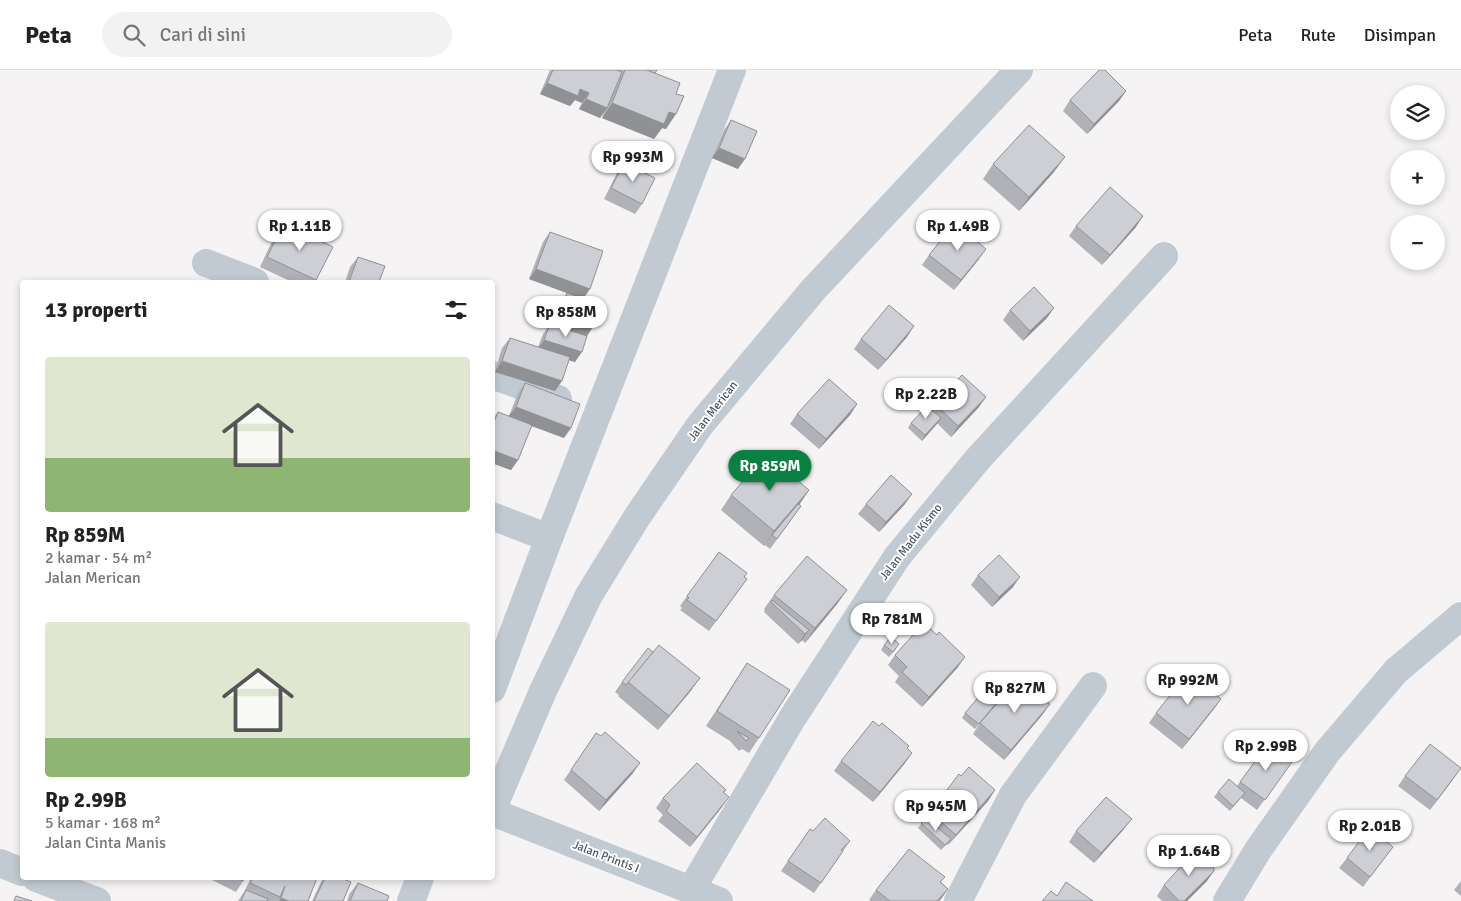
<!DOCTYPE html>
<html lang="id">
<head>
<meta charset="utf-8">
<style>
  :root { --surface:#fff; --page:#f2f2f2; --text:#222; --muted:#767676; --line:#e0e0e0; --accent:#0b8043 }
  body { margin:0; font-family:Signika,sans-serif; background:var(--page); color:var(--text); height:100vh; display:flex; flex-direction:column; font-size:19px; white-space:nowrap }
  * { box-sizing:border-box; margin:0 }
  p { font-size:16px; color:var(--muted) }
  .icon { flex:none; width:28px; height:28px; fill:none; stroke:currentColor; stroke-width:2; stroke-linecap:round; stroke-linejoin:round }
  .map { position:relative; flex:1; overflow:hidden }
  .drawer { position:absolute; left:20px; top:210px; width:475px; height:600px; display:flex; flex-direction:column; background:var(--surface); border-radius:5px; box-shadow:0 2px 8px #0003 }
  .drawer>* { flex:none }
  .controls { position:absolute; left:1390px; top:15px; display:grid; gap:10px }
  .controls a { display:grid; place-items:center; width:55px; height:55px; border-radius:50%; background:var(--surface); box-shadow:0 2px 8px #0003; font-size:25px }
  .price { position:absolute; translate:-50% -42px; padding:0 11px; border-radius:18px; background:#fff; color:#222; font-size:16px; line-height:32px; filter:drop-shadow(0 1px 2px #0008) }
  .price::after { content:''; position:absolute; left:50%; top:30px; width:15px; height:11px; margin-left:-8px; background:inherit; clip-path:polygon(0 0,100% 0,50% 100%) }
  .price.active { background:var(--accent); color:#fff }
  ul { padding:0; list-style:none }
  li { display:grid; align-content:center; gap:10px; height:265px; padding:0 25px }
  li span { display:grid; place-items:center; height:155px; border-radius:5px; color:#555 }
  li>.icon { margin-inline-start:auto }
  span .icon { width:90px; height:90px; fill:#fffc; stroke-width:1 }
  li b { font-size:21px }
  h2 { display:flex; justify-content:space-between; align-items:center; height:60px; padding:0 25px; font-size:21px }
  header { display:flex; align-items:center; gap:30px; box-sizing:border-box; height:70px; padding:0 25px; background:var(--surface); border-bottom:1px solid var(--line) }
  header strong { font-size:24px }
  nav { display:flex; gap:28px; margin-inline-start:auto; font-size:18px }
  .search { width:350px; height:45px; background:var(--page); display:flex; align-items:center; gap:12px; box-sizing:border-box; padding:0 18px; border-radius:28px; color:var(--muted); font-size:19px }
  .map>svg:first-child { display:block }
</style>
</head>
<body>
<header>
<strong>Peta</strong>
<div class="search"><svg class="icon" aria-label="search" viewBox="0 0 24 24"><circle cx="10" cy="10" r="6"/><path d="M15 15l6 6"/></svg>Cari di sini</div>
<nav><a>Peta</a><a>Rute</a><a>Disimpan</a></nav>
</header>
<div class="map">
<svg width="1461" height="831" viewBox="0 0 1461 831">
  <rect width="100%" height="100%" fill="#f5f3f3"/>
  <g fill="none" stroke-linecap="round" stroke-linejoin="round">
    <g stroke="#c1cad2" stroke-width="28">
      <polyline points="206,193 255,212"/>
      <polyline points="492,305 558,329"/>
      <polyline points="492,446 549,468"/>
      <polyline points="492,619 549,468 732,0"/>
      <polyline points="492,740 543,621 589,525 637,447 700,355 813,220 1019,0"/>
      <polyline points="492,742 719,831"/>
      <polyline points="0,793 22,802"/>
      <polyline points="36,808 97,831"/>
      <polyline points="691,820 793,647 897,487 977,390 1164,186"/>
      <polyline points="411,831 420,808"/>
      <polyline points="958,831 1013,725 1093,616"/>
      <polyline points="1227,831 1258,780 1327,682 1396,601 1461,546"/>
    </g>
  </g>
  <g fill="#b0b2b7">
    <polygon points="550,0 657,0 655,3 676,24 666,59 662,58 654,69 602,48 604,42 600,48 579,39 582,33 575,30 570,36 540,24"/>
    <polygon points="1126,21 1119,31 1087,64 1063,41 1070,30"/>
    <polygon points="731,50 738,99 712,88 724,60"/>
    <polygon points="624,93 642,134 635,144 604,129 617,103"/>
    <polygon points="993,94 1054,102 1019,141 983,109"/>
    <polygon points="284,153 316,210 315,212 292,212 260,197 276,163"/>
    <polygon points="1076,156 1136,157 1102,195 1069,166"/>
    <polygon points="550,162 583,228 594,255 587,266 575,292 569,290 555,321 495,302 502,278 510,268 538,277 543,264 550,254 553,255 560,233 567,223 529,209 543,172"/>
    <polygon points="929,185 979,189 954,220 922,195"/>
    <polygon points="358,187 379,212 345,212 350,197"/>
    <polygon points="1010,240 1047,248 1023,271 1003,250"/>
    <polygon points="907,267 878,300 854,279 861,269"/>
    <polygon points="525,313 564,368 531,356 518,390 511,400 492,393 492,350 498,342 509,346 518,323"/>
    <polygon points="857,334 850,345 819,379 790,354 797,344"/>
    <polygon points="935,334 979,337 951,367 937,353 922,371 908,358 911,353 931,339"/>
    <polygon points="809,420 799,435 801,436 770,479 765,475 764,476 721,440 731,425"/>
    <polygon points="866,434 905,434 879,462 858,444"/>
    <polygon points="978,505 1013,517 992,537 971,515"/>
    <polygon points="747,509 709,561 680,540 682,538 680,536 687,526"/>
    <polygon points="847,520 837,534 805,573 802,570 798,574 764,542 765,540 764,539 774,525"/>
    <polygon points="884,575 896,579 889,587 881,580"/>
    <polygon points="653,582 700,608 689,623 658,660 618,626 619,625 615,622 622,612"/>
    <polygon points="895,585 958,597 922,637 895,612 899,606 888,595"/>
    <polygon points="747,593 759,668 749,683 742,679 739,681 730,671 706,656"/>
    <polygon points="1002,626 975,659 962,648 965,643"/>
    <polygon points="1221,629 1182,679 1149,653 1156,643"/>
    <polygon points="1043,644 1004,690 973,664 980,653"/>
    <polygon points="596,663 633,703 599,741 564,710"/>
    <polygon points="1267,675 1292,692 1257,740 1241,728 1230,741 1214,727 1218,722 1237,716"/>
    <polygon points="907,679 905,693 873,732 834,701 841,691"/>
    <polygon points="961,706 995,720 988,731 948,775 947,774 941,780 918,758 930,742"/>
    <polygon points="1405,706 1454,708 1430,740 1398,716"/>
    <polygon points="726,720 724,722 722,737 690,777 658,751 663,745 656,738 663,728"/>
    <polygon points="810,759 813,761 850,771 814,823 781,801"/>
    <polygon points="1124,759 1094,793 1069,772 1076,761"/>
    <polygon points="1393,777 1363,817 1339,798 1347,788"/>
    <polygon points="208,808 245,808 236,822"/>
    <polygon points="251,808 317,808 308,831 238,831 244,822"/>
    <polygon points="324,808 341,808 343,831 312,831 321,812"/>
    <polygon points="1207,811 1187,831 1162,831 1157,826 1164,815"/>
    <polygon points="1461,811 1461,826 1454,820"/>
    <polygon points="941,812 948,819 939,831 871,831 869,830 876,820"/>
    <polygon points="358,813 387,831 347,831 350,823"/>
  </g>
  <g fill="#909195">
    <polygon points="547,13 580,19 589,23 582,33 575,30 570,36 540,24"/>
    <polygon points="1126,21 1119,31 1087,64 1094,54"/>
    <polygon points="586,29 607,38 600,48 579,39"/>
    <polygon points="612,33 669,42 676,44 666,59 662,58 654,69 602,48"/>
    <polygon points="719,78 745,89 738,99 712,88"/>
    <polygon points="1065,87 1054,102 1019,141 1029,127"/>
    <polygon points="1143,146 1136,157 1102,195 1110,185"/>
    <polygon points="986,179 979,189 954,220 961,210"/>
    <polygon points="536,199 590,219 583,229 529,209"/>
    <polygon points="1054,238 1047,248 1023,271 1030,261"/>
    <polygon points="560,245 594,255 587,266 553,255"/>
    <polygon points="914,256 907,267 878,300 886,290"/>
    <polygon points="544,270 582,282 575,292 537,280"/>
    <polygon points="502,291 562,311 555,321 495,302"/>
    <polygon points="986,327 979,337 951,367 958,356"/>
    <polygon points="857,334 850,345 819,379 826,369"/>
    <polygon points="516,337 571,358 564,368 508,347"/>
    <polygon points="941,348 937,354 922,371 925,365"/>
    <polygon points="492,380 518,390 511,400 492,393"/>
    <polygon points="809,420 799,435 772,465 764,476 774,461"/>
    <polygon points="912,424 905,434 879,462 886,452"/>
    <polygon points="1020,507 1013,517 992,537 999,527"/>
    <polygon points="847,520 837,534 805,573 815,558"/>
    <polygon points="809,560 802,570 798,574 805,564"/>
    <polygon points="965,587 958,597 922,637 929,627"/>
    <polygon points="700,608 689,623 658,660 669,646"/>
    <polygon points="1221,629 1214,639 1182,679 1189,669"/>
    <polygon points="1050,634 1043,644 1004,690 1011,680"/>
    <polygon points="912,683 905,693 873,732 880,722"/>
    <polygon points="640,693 633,703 599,741 606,730"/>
    <polygon points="1461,698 1454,708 1430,740 1437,730"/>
    <polygon points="995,720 988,731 948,775 956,765"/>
    <polygon points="729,727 722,737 690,777 697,767"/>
    <polygon points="1132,749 1124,759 1094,793 1101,783"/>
    <polygon points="1214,801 1207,811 1187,831 1184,831"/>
    <polygon points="948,819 941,829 939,831 937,831"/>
    <polygon points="281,828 289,831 279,831"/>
  </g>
  <g fill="#cdcfd5" stroke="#909195">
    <polygon points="553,0 617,0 622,2 607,38 586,29 589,23 580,19 578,26 547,13"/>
    <polygon points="625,0 647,0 680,13 676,24 684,26 676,44 669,42 664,54 612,33"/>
    <polygon points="647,0 657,0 655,3"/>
    <polygon points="1099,0 1105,0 1126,21 1094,54 1070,30"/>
    <polygon points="731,50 757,61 745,89 719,78"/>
    <polygon points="1029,55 1065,87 1029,127 993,94"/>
    <polygon points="624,93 655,108 642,134 611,118"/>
    <polygon points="1110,117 1143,146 1110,185 1076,156"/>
    <polygon points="284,153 333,177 316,210 267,187"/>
    <polygon points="955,153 986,179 961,210 929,185"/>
    <polygon points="550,162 603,181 590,219 536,199"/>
    <polygon points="358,187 385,196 379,212 349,212"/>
    <polygon points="1034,217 1054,238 1030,261 1010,240"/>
    <polygon points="567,223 601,234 594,255 560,245"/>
    <polygon points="889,235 914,256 886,290 861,269"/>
    <polygon points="550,254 587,266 582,282 544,270"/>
    <polygon points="510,268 570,287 562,311 502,291"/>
    <polygon points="962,305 986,327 958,356 935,334"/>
    <polygon points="829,309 857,334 826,369 797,344"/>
    <polygon points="525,313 580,334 571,358 516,337"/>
    <polygon points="927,336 941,348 925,365 911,353"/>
    <polygon points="498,342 532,355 518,390 492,380 492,357"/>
    <polygon points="766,384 809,420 774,461 731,425"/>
    <polygon points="891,405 912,424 886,452 866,434"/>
    <polygon points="798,434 801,436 777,469 772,465"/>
    <polygon points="719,482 747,503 744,507 747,509 716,551 687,530 689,528 687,526"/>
    <polygon points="999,485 1020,507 999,527 978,505"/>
    <polygon points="807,486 847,520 815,558 774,525"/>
    <polygon points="772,530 809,560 805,564 771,532"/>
    <polygon points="924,553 937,565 939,562 965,587 929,627 902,602 907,597 895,585"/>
    <polygon points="492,564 495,565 492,572"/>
    <polygon points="891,567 899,574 893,582 884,575"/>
    <polygon points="659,575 700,608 669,646 628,612"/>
    <polygon points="648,578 653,582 626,615 622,612"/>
    <polygon points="747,593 790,620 759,668 717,641"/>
    <polygon points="1188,603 1221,629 1189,669 1156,643"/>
    <polygon points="1019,608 1050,634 1011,680 980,653"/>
    <polygon points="989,615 1002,626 979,654 965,643"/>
    <polygon points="873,651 879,656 882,653 909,676 907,678 912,683 880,722 841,691"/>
    <polygon points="737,661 749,668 746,671"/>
    <polygon points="605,662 640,693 606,730 571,700 596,663 601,666"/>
    <polygon points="1430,674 1461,698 1437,730 1405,706"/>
    <polygon points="1267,675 1292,692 1265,730 1240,712"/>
    <polygon points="697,693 726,720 723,722 729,727 697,767 666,741 670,735 663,728"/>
    <polygon points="969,697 995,720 956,765 930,742 959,704 961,706"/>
    <polygon points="1229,709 1245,723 1233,736 1218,722"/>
    <polygon points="1106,727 1132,749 1101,783 1076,761"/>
    <polygon points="825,748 850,771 841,780 843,781 821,813 788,791 810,759 813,761"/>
    <polygon points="926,748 951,769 945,775 921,753"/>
    <polygon points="1369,758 1393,777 1370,807 1347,788"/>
    <polygon points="909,779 945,807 940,812 948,819 937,831 890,831 876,820"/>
    <polygon points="1195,781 1214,798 1214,801 1184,831 1179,831 1164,815"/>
    <polygon points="236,808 245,808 243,811"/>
    <polygon points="253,808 317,808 308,831 289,831 281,828 285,816 280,827 250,813"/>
    <polygon points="325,808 341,808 351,812 343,831 314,831"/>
    <polygon points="1066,812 1093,831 1042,831 1051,821 1057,826"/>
    <polygon points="358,813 389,826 387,831 350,831"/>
    <polygon points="246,820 268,829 267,831 241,831"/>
    <polygon points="16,826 32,831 14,831"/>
  </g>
  <g text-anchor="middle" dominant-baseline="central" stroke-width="4" stroke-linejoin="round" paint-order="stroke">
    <g font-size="12" fill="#4a5661" stroke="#fff">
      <text transform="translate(713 341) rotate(-52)">Jalan Merican</text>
      <text transform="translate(911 472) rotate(-52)">Jalan Madu Kismo</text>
      <text transform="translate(606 787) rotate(21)">Jalan Printis I</text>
    </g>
  </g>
</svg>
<div class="controls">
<a><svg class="icon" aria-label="layers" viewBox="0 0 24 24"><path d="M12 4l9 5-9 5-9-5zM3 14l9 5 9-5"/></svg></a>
<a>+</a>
<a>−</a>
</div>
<b class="price" style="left:633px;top:113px">Rp 993M</b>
<b class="price" style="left:300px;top:182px">Rp 1.11B</b>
<b class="price" style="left:958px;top:182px">Rp 1.49B</b>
<b class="price" style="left:566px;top:268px">Rp 858M</b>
<b class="price" style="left:926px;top:350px">Rp 2.22B</b>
<b class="price active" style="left:770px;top:422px">Rp 859M</b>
<b class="price" style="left:892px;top:575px">Rp 781M</b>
<b class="price" style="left:1188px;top:636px">Rp 992M</b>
<b class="price" style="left:1015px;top:644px">Rp 827M</b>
<b class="price" style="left:1266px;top:702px">Rp 2.99B</b>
<b class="price" style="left:936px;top:762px">Rp 945M</b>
<b class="price" style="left:1370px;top:782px">Rp 2.01B</b>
<b class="price" style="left:1189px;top:807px">Rp 1.64B</b>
<section class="drawer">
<h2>13 properti<svg class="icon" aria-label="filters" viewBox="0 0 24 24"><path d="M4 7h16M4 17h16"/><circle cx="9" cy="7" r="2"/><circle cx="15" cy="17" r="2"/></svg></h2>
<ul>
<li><span style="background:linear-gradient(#dfe7d0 65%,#8fb573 0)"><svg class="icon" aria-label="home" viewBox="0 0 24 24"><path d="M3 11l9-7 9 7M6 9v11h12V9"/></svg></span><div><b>Rp 859M</b><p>2 kamar · 54 m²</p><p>Jalan Merican</p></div></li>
<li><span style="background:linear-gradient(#dfe7d0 75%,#8fb573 0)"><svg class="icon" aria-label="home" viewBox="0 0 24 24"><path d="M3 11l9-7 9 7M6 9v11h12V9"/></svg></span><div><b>Rp 2.99B</b><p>5 kamar · 168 m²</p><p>Jalan Cinta Manis</p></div></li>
</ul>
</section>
</div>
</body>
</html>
